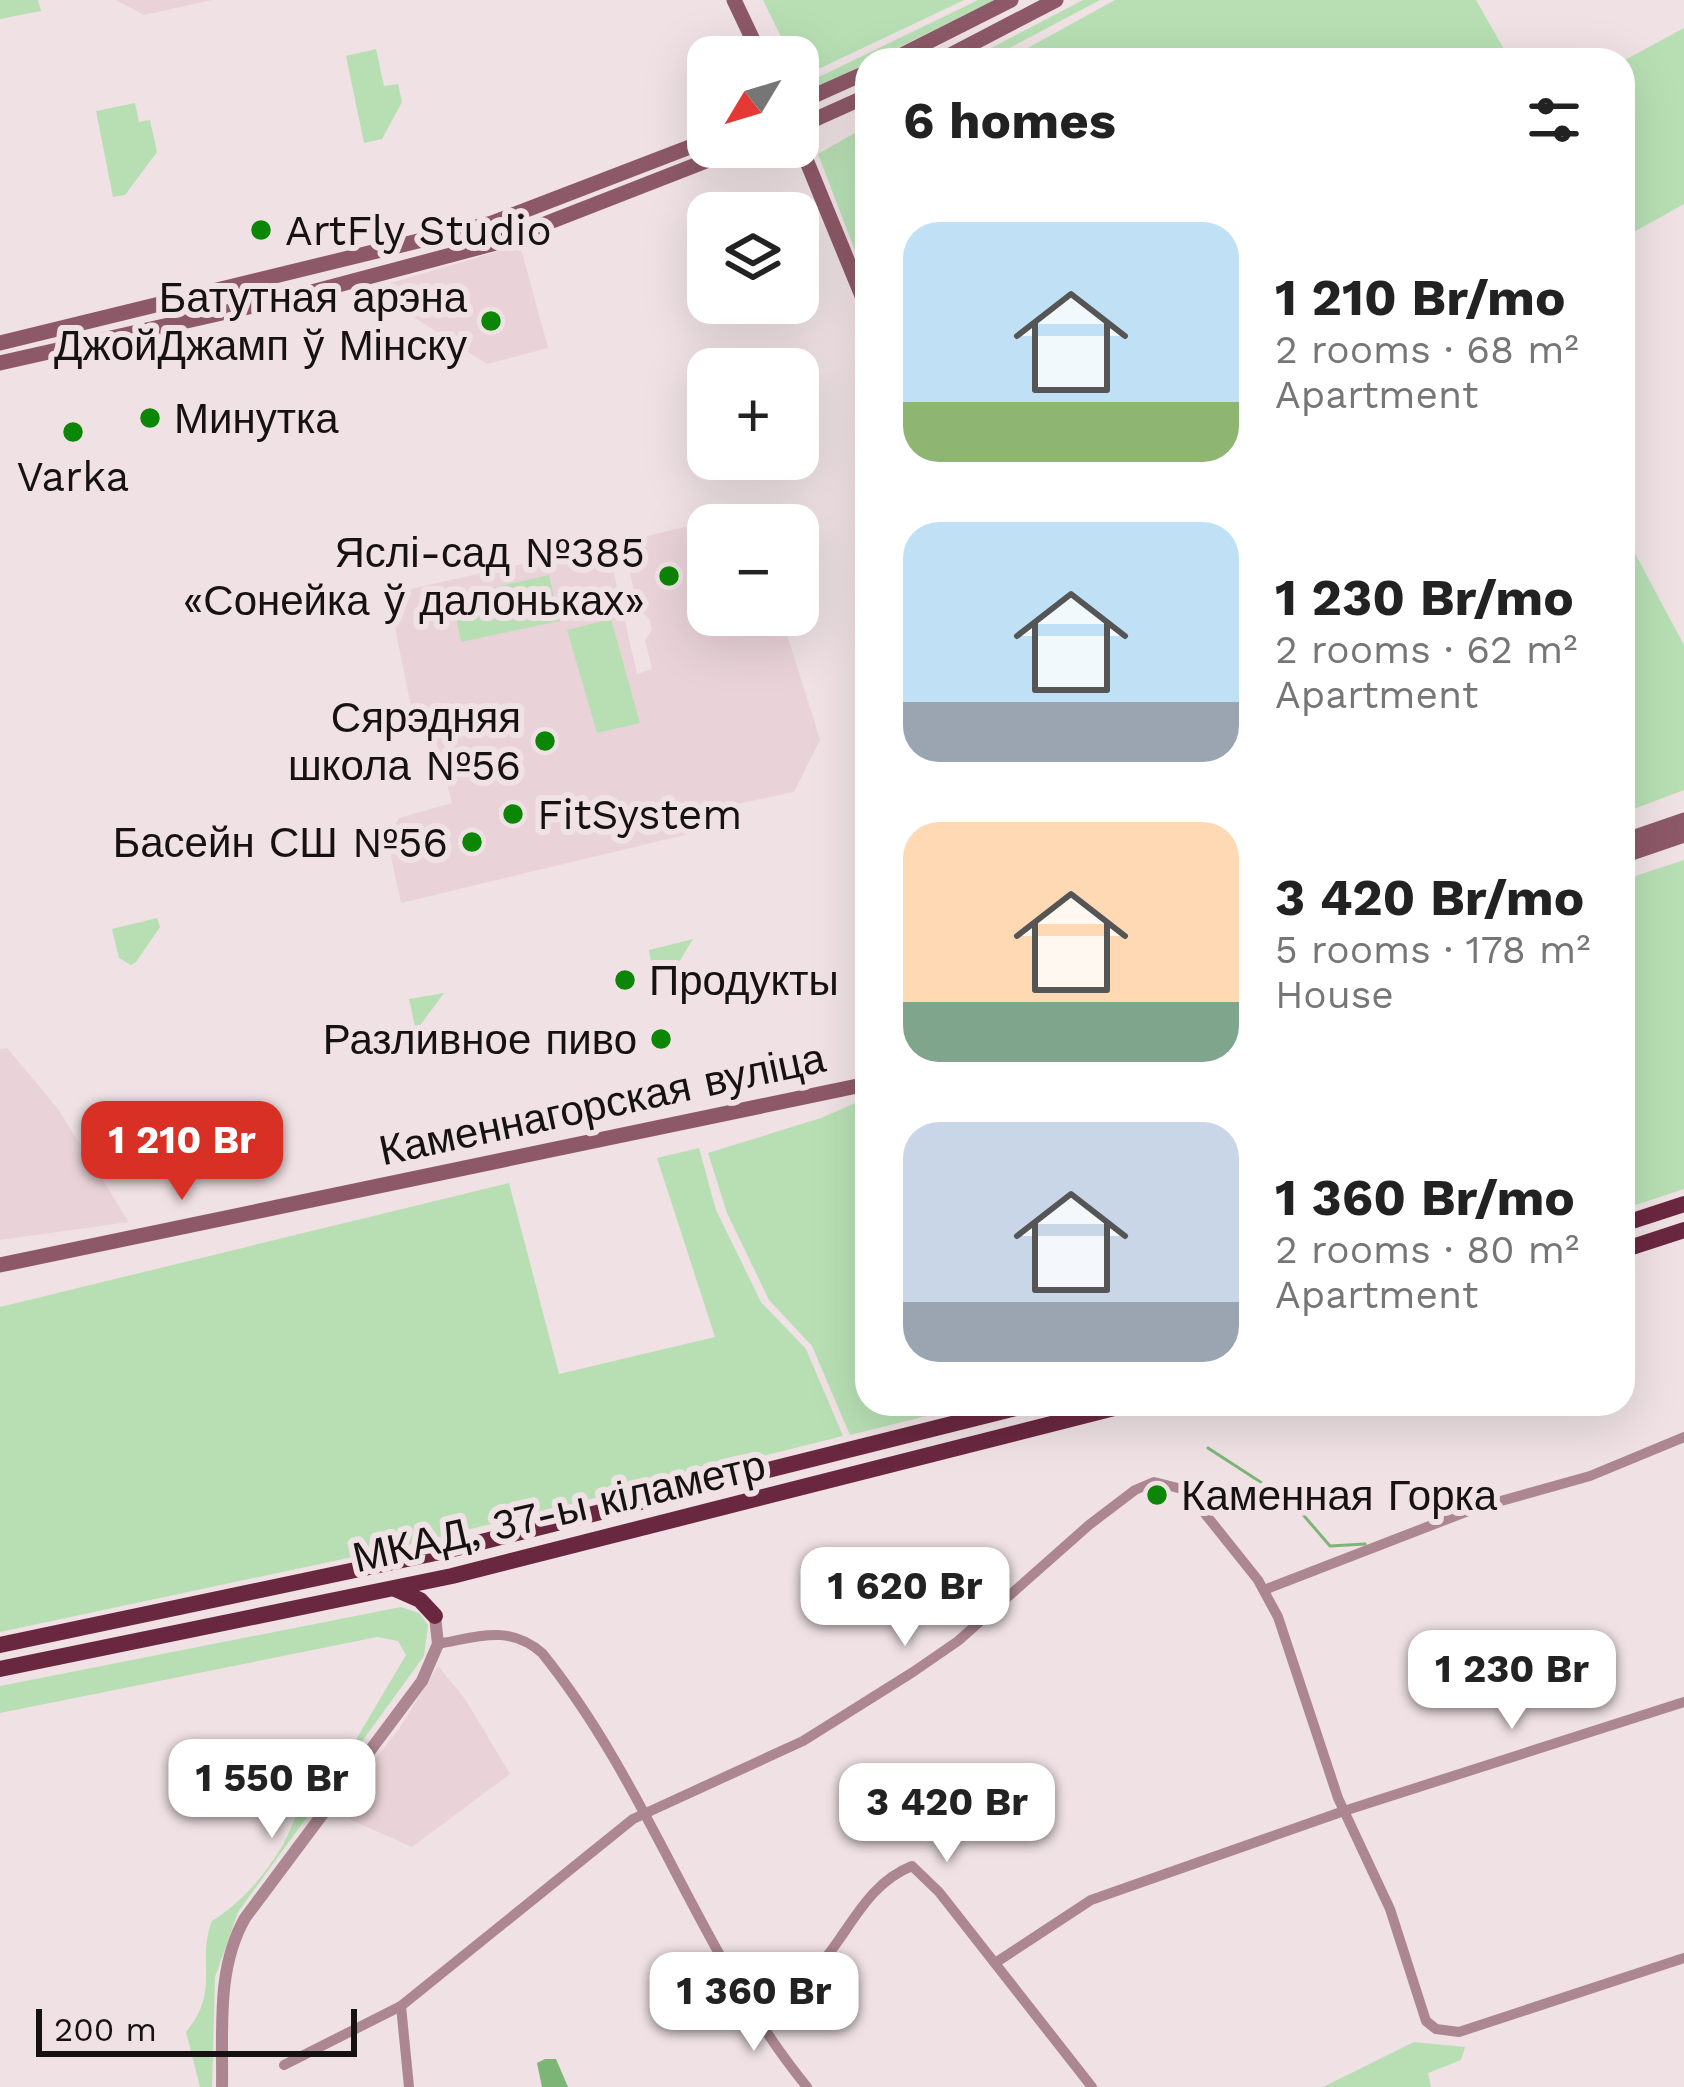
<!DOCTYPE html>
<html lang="en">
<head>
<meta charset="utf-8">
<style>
  :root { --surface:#fff; --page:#f6f6f6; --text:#222; --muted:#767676; --accent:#d93025 }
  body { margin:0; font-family:"Work Sans",sans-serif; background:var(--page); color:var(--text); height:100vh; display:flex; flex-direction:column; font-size:45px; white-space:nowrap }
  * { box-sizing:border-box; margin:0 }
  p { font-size:39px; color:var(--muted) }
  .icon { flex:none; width:66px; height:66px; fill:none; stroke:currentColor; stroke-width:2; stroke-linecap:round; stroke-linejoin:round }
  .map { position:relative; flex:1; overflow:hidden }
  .sheet { position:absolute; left:855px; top:48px; width:780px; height:1368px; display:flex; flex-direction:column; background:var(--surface); border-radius:36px; box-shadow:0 12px 48px #0002 }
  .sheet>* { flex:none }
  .needle { width:78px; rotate:232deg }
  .controls { position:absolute; left:687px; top:36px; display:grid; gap:24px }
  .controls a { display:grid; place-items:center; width:132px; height:132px; border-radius:24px; background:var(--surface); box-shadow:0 12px 48px #0002; font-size:60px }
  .scale { position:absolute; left:36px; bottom:30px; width:321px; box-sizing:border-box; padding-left:12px; border:6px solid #161112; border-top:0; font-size:33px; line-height:42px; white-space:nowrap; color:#161112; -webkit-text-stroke:9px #efe1e4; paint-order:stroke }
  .price { position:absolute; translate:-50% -102px; padding:0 27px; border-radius:24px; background:#fff; color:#222; font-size:39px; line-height:78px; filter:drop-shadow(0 3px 6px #0008) }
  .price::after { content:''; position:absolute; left:50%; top:72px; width:36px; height:27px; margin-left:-18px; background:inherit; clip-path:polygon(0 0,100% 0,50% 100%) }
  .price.on { background:var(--accent); color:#fff }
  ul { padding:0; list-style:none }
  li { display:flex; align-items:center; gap:36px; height:300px; padding:0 48px }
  li span { display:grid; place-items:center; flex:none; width:336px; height:240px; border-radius:36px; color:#555 }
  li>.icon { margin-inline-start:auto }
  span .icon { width:144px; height:144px; fill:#fffc; stroke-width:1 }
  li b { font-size:51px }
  h2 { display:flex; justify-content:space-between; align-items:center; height:144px; padding:0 48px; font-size:51px }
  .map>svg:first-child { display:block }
</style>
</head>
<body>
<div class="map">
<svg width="1684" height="2087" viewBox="0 0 1684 2087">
  <rect width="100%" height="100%" fill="#efe1e4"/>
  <g fill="#e9d3d8">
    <polygon points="116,0 212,0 144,15"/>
    <polygon points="520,245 548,348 487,364 370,289"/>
    <polygon points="734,515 749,525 708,525 708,615 781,615 820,740 794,792 689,814 693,833 401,903 387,837 399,818 452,803 430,718 414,721 388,594 598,547 612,565 637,674 652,669 645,640 652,630 649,618 638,610 623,542"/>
    <polygon points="7,1048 58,1109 129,1222 0,1240 0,1049"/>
    <polygon points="438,1666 465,1699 510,1774 412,1847 349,1819 351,1811 338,1805 399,1729"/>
  </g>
  <g fill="#b8dfb4">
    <polygon points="0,0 38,0 41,11 0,19"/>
    <polygon points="763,0 964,0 808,74 799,72 798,57 791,57"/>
    <polygon points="978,0 995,0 816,88 815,79"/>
    <polygon points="1083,0 1100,0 987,60 968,60"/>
    <polygon points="1115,0 1476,0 1510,60 1006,60"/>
    <polygon points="1684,28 1684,204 1623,238 1623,61"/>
    <polygon points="376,49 384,86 398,84 402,102 382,139 364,143 346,56"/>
    <polygon points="135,103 139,122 150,120 157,152 125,195 113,197 96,111"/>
    <polygon points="867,126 867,282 818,154"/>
    <polygon points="1623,531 1684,645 1684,790 1623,813"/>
    <polygon points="549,575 560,621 461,642 452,597"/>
    <polygon points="611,619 640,723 597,733 567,630"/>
    <polygon points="1684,860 1684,1189 1623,1209 1623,880"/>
    <polygon points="157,918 160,927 136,962 131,965 119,958 112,929"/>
    <polygon points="693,939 671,975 653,974 649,950"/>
    <polygon points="444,993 416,1031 409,999"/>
    <polygon points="867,1098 867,1404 975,1404 850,1435 812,1346 769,1300 727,1213 708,1153 821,1118"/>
    <polygon points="699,1148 716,1210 761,1302 806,1349 843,1436 395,1548 0,1632 0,1307 509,1183 559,1374 715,1337 657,1158"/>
    <path d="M401,1607L419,1613L428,1625L424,1656L238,1912L215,1977L212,2087H200L186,2032C221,1991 196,1961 212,1921C255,1895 305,1829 301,1778L320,1756L354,1743L406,1655L398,1641L377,1637L0,1713V1686Z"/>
    <polygon points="1414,2042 1465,2047 1461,2060 1428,2073 1431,2087 1323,2087"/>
  </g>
  <polygon fill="#7db577" points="545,2059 556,2059 568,2087 542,2087 537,2063"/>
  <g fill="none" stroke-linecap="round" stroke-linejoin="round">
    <polyline stroke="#7db577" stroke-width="3" points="1208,1448 1293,1503 1330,1546 1365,1544"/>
    <g stroke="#ac8690" stroke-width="10">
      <polyline points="1264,1590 1476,1508 1590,1476 1684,1437"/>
      <path d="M438,1644C478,1637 509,1624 542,1653C649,1785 700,1956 807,2087"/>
      <polyline points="995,1963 1091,1900 1344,1811 1684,1702"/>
      <path d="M743,1992C839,2004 838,1895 912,1866L939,1892L1092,2087"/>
      <polyline points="401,2006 409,2087"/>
      <polyline points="284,2065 401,2006 633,1819 803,1741 913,1672 958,1641 1089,1525 1135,1490 1154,1482 1186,1490 1258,1580 1278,1617 1338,1798 1390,1909 1426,2021 1436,2029 1459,2032 1684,1958"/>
    </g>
    <path stroke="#ac8690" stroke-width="12" d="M222,2087C223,2030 216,1969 245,1918L422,1681L438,1644L435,1616"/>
    <g stroke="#8d5968" stroke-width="15">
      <polyline points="734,0 761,57"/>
      <polyline points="892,60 1011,0"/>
      <polyline points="941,60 1056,0"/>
      <polyline points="798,103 867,72"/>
      <polyline points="798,127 867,96"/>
      <polyline points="798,140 867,308"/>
      <polyline points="0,343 492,223 708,140"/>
      <polyline points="0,363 289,298 496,243 742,147"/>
      <polyline points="1623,841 1684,820"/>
      <polyline points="1623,856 1684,835"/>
      <polyline points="0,1265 867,1084"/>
    </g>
    <g stroke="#6a2840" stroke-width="16">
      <polyline points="1623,1224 1684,1204"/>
      <polyline points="1623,1250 1684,1230"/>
      <polyline points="395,1589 420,1600 435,1616"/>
      <polyline points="0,1645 445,1551 1032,1404"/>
      <polyline points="0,1669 452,1576 1130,1404"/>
    </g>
  </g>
  <g fill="#0c8606" stroke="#efe1e4" stroke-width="4.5">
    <circle cx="261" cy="230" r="12"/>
    <circle cx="491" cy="321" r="12"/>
    <circle cx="150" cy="418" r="12"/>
    <circle cx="73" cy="432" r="12"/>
    <circle cx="669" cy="576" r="12"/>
    <circle cx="545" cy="741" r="12"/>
    <circle cx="513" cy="814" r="12"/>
    <circle cx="472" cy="842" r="12"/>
    <circle cx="625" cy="980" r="12"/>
    <circle cx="661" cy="1039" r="12"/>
    <circle cx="1157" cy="1495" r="12"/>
  </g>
  <g text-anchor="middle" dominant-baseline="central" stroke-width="12" stroke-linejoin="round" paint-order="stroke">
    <g font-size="42" fill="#161112" stroke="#efe1e4" text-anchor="start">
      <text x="285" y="230">ArtFly Studio</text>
      <text x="467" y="297" text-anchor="end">Батутная арэна<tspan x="467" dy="48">ДжойДжамп ў Мінску</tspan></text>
      <text x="174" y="418">Минутка</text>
      <text x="73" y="476" text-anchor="middle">Varka</text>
      <text x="645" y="552" text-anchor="end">Яслі-сад №385<tspan x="645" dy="48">«Сонейка ў далоньках»</tspan></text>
      <text x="521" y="717" text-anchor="end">Сярэдняя<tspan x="521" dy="48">школа №56</tspan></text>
      <text x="537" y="814">FitSystem</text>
      <text x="448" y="842" text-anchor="end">Басейн СШ №56</text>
      <text x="649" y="980">Продукты</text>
      <text x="637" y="1039" text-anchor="end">Разливное пиво</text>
      <text x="1181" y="1495">Каменная Горка</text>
    </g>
    <g font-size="42" fill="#161112" stroke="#efe1e4">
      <text transform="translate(602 1104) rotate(-12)">Каменнагорская вуліца</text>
      <text transform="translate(559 1511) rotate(-13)">МКАД, 37-ы кіламетр</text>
    </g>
  </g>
</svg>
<div class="controls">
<a><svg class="needle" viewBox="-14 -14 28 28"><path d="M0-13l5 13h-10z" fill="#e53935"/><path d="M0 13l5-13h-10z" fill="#767676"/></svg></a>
<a><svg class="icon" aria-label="layers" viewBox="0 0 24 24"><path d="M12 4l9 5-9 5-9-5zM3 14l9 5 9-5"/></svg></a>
<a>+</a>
<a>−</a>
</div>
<div class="scale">200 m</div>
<b class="price on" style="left:182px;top:1203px">1 210 Br</b>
<b class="price" style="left:905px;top:1649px">1 620 Br</b>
<b class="price" style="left:1512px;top:1732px">1 230 Br</b>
<b class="price" style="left:272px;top:1841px">1 550 Br</b>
<b class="price" style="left:947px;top:1865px">3 420 Br</b>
<b class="price" style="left:754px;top:2054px">1 360 Br</b>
<section class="sheet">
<h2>6 homes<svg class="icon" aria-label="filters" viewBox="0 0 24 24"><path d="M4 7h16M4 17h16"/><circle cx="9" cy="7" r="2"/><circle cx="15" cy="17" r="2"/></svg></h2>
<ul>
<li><span style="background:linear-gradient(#bfe0f5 75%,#8fb573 0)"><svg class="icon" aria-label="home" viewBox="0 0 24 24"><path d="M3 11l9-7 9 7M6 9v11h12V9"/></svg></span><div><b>1 210 Br/mo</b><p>2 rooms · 68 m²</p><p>Apartment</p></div></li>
<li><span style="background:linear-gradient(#bfe0f5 75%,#9aa5b1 0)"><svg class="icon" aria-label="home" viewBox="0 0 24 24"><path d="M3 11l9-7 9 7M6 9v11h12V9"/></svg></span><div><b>1 230 Br/mo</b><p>2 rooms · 62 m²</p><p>Apartment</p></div></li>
<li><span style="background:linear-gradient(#ffd9b3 75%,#7fa58c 0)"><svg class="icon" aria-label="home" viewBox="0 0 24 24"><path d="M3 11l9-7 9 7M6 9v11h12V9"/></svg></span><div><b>3 420 Br/mo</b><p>5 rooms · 178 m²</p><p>House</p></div></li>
<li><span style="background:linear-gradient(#c9d6e8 75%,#9aa5b1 0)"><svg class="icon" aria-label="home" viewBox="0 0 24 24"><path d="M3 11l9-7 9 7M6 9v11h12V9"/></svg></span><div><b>1 360 Br/mo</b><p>2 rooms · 80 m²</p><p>Apartment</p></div></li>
</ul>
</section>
</div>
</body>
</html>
